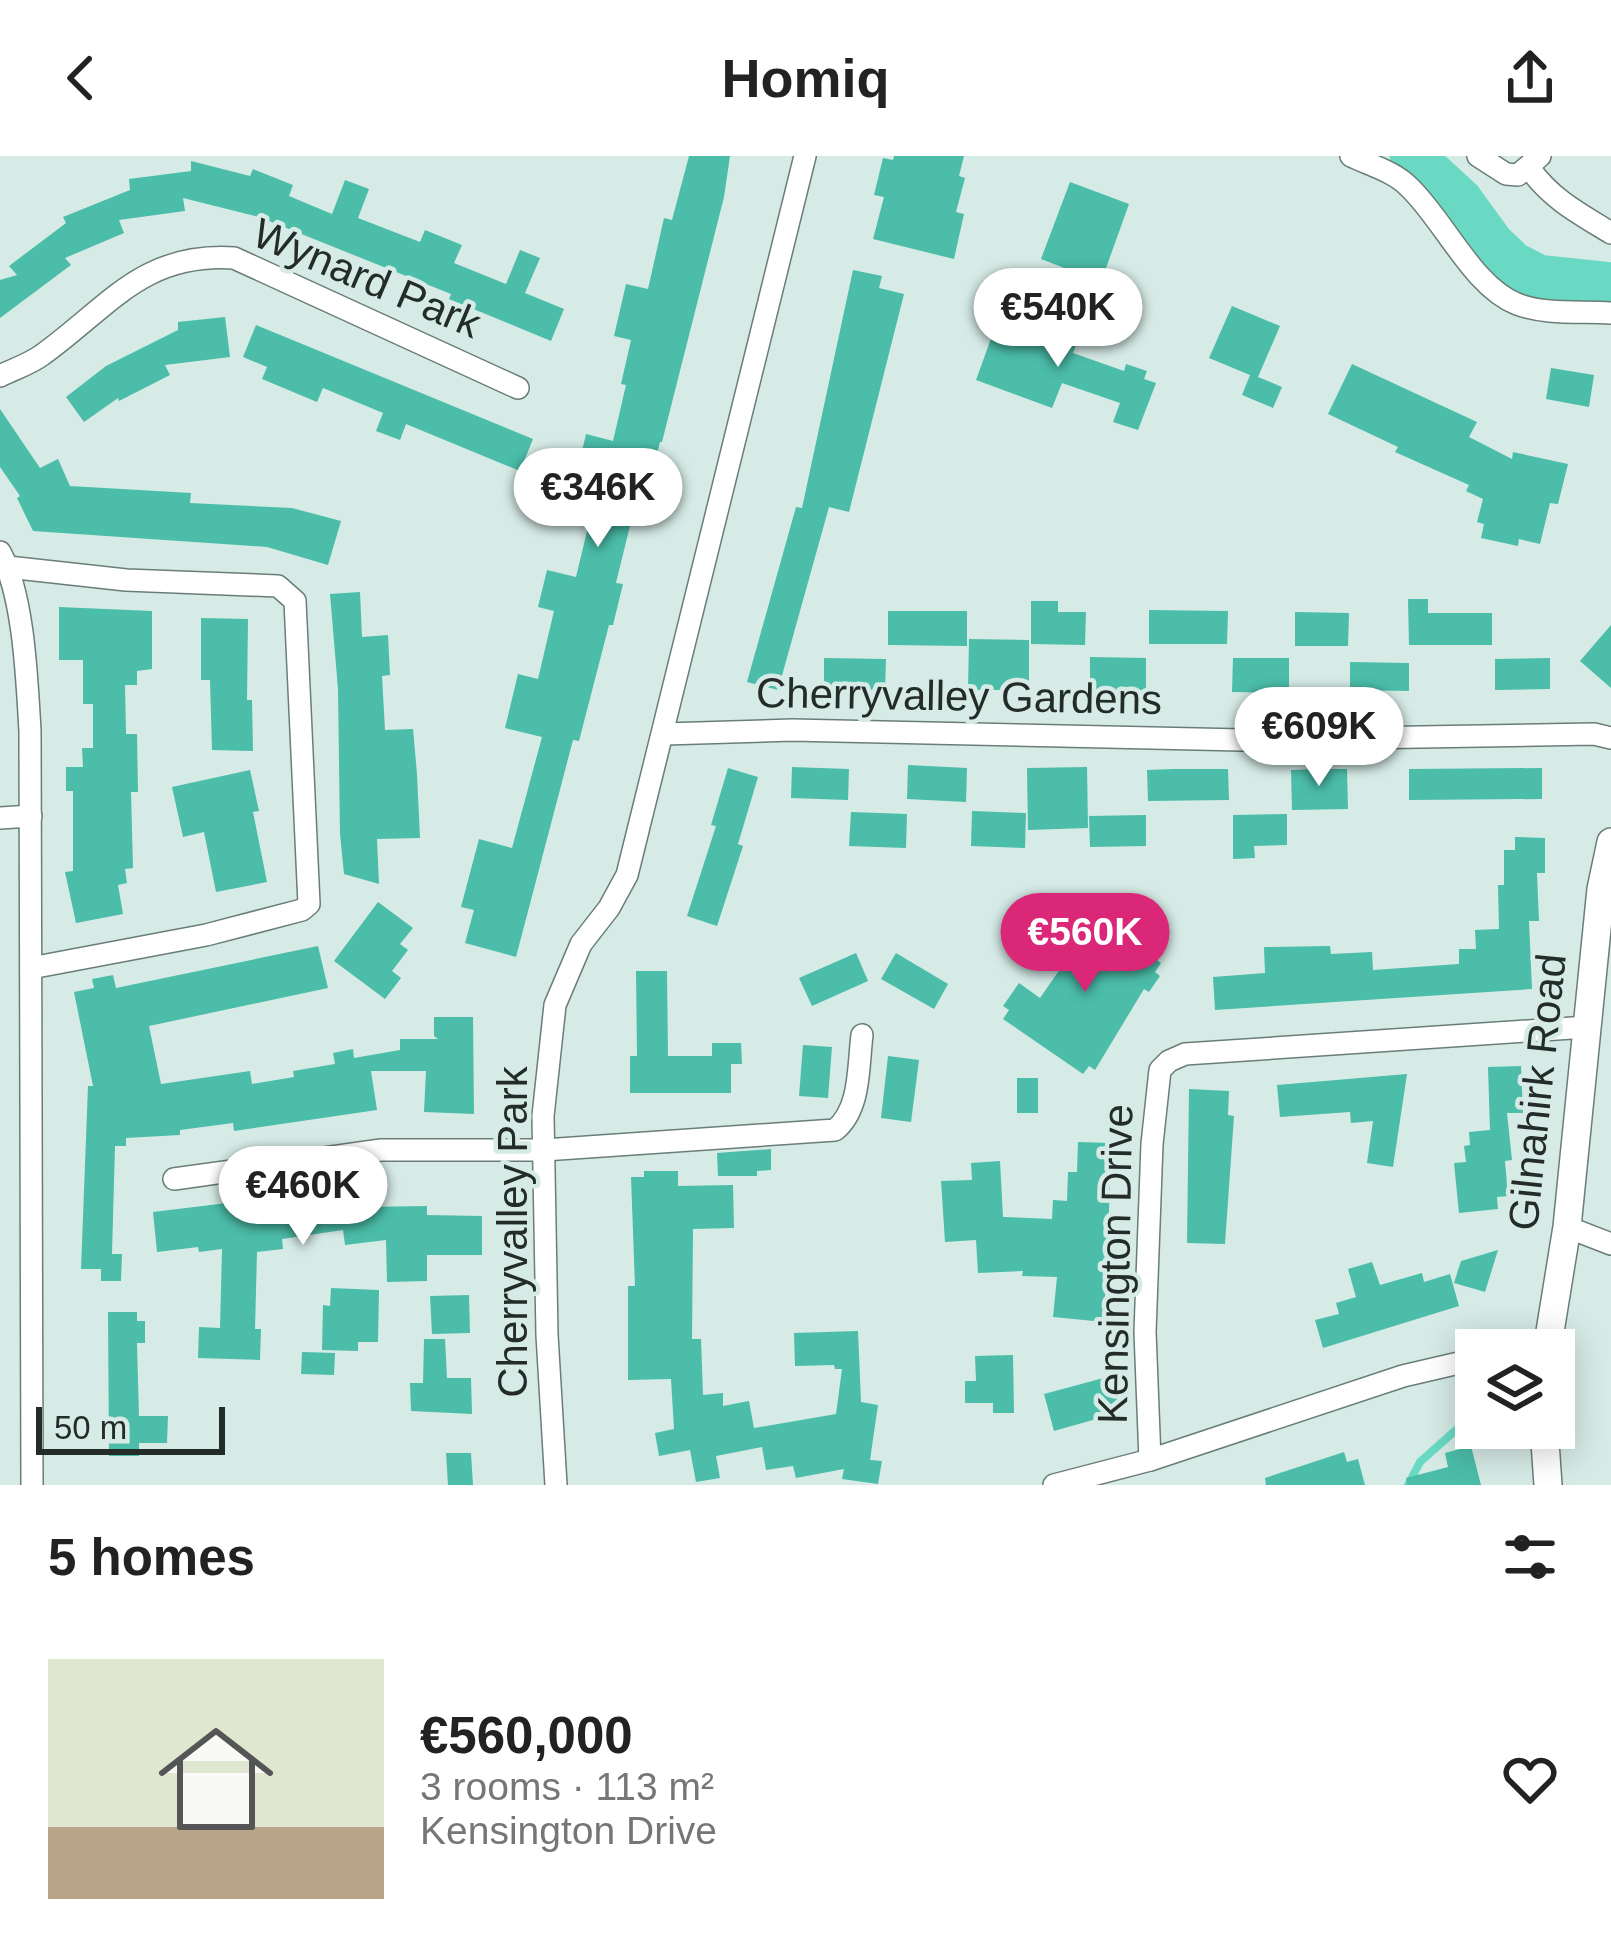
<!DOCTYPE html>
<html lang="en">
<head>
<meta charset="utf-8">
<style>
  :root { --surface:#fff; --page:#f2f2f2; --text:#222; --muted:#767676; --line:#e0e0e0; --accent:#db2777 }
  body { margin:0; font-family:Arial,sans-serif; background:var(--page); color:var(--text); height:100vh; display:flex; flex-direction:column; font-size:45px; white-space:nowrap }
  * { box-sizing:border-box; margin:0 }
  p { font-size:39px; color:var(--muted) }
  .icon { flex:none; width:66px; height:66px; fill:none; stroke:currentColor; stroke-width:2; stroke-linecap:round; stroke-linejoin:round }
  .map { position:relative; height:1329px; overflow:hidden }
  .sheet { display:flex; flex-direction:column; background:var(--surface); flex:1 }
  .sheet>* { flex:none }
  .buttons { position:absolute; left:1455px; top:1173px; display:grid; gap:24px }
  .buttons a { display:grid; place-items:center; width:120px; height:120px; border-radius:0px; background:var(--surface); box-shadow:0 6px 30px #0003; font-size:60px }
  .scale { position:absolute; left:36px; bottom:30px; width:189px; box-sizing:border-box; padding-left:12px; border:6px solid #242c2a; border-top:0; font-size:33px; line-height:42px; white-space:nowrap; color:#242c2a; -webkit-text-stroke:9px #d6ebe6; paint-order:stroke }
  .price { position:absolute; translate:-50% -102px; padding:0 27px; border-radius:42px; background:#fff; color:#222; font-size:39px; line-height:78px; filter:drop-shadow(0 3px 6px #0008) }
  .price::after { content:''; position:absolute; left:50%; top:72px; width:36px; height:27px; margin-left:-18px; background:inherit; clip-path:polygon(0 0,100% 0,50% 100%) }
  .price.selected { background:var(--accent); color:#fff }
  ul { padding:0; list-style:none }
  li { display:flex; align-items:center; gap:36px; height:300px; padding:0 48px }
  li+li { border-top:3px solid var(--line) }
  li span { display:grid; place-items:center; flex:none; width:336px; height:240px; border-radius:0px; color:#555 }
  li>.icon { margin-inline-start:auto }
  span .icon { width:144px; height:144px; fill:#fffc; stroke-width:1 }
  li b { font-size:51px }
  h2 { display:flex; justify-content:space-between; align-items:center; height:144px; padding:0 48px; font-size:51px }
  header { display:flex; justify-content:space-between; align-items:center; height:156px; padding:0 48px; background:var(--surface); font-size:54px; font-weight:600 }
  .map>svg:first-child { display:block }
</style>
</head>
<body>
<header><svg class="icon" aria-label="back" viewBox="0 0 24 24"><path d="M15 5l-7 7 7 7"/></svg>Homiq<svg class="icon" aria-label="share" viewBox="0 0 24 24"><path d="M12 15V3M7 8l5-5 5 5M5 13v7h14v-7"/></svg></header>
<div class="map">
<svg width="1611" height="1329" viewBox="0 0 1611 1329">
  <rect width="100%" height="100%" fill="#d6ebe6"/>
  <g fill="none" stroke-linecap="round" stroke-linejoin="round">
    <polyline stroke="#6ad9c4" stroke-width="8" points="1408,1329 1420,1306 1476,1256"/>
    <polyline stroke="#6ad9c4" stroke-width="45" points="1412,0 1460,44 1492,88 1513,108 1538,121 1611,129"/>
  </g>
  <g fill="#4bbda9">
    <polygon points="689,0 730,0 724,41 662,286 660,286 645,347 636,345 616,427 623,428 613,469 609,469 579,585 573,584 516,801 465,787 474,754 461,751 479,683 512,692 542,581 505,572 518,518 538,523 554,455 538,451 547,414 576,421 589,367 571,362 573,352 569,351 586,278 613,285 626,229 621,228 631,184 614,180 626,128 648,133 664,62 672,64"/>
    <polygon points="894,0 964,0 959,20 965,22 956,56 964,58 954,103 873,83 884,41 874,39 883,2 893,4"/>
    <polygon points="191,5 250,20 253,13 293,29 289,40 332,58 345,24 369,33 358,62 420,86 425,74 462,89 454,107 506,128 520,94 540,102 525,137 564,153 551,185 449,143 451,138 259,61 183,42 185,55 119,64 124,77 65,102 71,109 0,162 0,124 17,119 9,110 66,67 63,61 130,34 129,23 191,15"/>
    <polygon points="1070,26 1129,48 1101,126 1041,103"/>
    <polygon points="853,114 882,120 879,132 904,138 849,356 829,351 778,534 747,526 796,351 802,352"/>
    <polygon points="1232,150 1280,170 1258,221 1282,231 1273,252 1242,239 1250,219 1209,202"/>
    <polygon points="1001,155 1078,184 1073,197 1124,215 1126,208 1147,215 1144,223 1156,227 1138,274 1113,266 1120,247 1062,227 1052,252 976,224"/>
    <polygon points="225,161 230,201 165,209 170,219 119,245 118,242 84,266 66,241 106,210 178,174 178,166"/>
    <polygon points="256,169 533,283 520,315 406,268 400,284 376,275 383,257 323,232 317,246 262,223 267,211 243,201"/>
    <polygon points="1352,208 1477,266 1469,281 1512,303 1513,296 1568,308 1558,348 1550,347 1540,388 1519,383 1518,390 1481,382 1484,368 1477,366 1483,343 1466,335 1469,329 1395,296 1398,291 1328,258"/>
    <polygon points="1551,212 1594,219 1589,251 1546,243"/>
    <polygon points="0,253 40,312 58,303 70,330 191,337 190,347 292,352 341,365 328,409 267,391 33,375 17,342 20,340 0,311"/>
    <polygon points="360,436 362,481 388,479 390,519 382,520 385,574 413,573 417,618 420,682 377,683 379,728 344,718 340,678 338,533 330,438"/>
    <polygon points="1408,443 1428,443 1428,457 1492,457 1492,489 1409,489"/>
    <polygon points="1031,445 1058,445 1058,456 1086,456 1085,489 1031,488"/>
    <polygon points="59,451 152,455 152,513 137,515 137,529 125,529 126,578 137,578 138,636 131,636 133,712 125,713 127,727 118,729 123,758 76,767 65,716 73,715 73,635 66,635 66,611 83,611 82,592 93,592 93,548 83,548 83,504 59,504"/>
    <polygon points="1149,454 1228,455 1227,488 1149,488"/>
    <polygon points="888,455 967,455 967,490 888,489"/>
    <polygon points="1295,456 1349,457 1348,490 1295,490"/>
    <polygon points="201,462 248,463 247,544 252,544 253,595 212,594 210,524 201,524"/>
    <polygon points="1611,469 1611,532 1580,505"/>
    <polygon points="969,483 1029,484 1029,534 968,534"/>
    <polygon points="1090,501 1146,502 1146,534 1090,534"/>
    <polygon points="824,502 886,503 885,534 824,533"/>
    <polygon points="1233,502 1289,502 1289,537 1232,536"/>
    <polygon points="1550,502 1550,533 1495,534 1495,503"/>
    <polygon points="1350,506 1409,507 1409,535 1350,534"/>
    <polygon points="908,609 967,612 966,646 907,643"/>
    <polygon points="792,611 849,613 848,644 791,642"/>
    <polygon points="1087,611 1088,672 1028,674 1027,612"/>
    <polygon points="728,612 758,621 738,688 743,690 717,770 687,760 716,670 711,669"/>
    <polygon points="1542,612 1542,643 1409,644 1409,613"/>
    <polygon points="1174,613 1228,613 1229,644 1148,645 1147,614"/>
    <polygon points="1319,613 1347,613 1348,653 1292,654 1291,614"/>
    <polygon points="250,614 259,655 253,656 267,726 216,736 204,676 183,681 172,631"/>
    <polygon points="972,655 1026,657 1025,692 971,690"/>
    <polygon points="851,656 907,658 906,692 849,690"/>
    <polygon points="1287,658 1287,689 1254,690 1255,702 1233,703 1233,659"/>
    <polygon points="1146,659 1146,690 1090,691 1089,660"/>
    <polygon points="1515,681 1545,682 1545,717 1537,717 1539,765 1529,765 1532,833 1215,854 1213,821 1265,817 1264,791 1330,790 1331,798 1372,796 1373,814 1459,808 1459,793 1476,793 1475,774 1499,773 1498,729 1504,729 1504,694 1515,694"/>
    <polygon points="378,746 413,772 400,788 408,794 392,815 401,822 385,843 334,805"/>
    <polygon points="1084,755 1161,807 1155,816 1160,820 1149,836 1144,833 1095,914 1089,910 1083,918 1003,863 1009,854 1003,850 1019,827 1040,842 1072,796 1061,789"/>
    <polygon points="318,790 328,832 149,870 161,928 250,915 252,928 294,921 293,915 335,908 333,897 353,893 354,902 400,894 400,883 438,883 434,880 434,861 473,861 474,958 424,956 426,915 371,915 377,954 234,975 233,967 180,974 180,979 126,982 126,990 115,990 112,1098 122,1098 121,1125 101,1125 101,1113 81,1113 88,930 93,930 74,836 94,832 92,823 113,819 116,832"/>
    <polygon points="856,797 868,825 812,850 799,822"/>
    <polygon points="896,797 948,828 934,853 881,823"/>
    <polygon points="636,815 667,815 668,900 712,900 712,887 741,887 742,908 731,908 731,937 630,937 630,900 637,900"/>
    <polygon points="803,889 832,891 828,942 799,940"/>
    <polygon points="888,900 919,904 911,966 881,962"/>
    <polygon points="1521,910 1523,957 1507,957 1512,1004 1505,1005 1508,1040 1497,1041 1498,1053 1459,1057 1454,1007 1466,1006 1464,990 1470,989 1469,976 1490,974 1488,911"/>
    <polygon points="1407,918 1393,1011 1367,1007 1373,965 1351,967 1350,956 1280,961 1277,929"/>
    <rect x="1017" y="922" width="21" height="35"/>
    <polygon points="1189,933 1229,935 1228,959 1234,960 1225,1088 1187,1087"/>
    <polygon points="1078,986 1112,987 1104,1166 1053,1161 1057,1121 1022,1120 1023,1115 978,1117 976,1084 945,1086 941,1025 972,1024 971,1007 1000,1005 1003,1061 1052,1063 1053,1044 1067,1045 1068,1016 1077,1016"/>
    <polygon points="771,993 771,1014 757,1015 757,1020 718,1020 717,997"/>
    <polygon points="644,1015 678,1015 678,1030 733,1029 734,1072 693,1073 692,1183 701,1183 703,1239 723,1237 723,1250 749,1245 754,1272 836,1258 842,1213 835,1213 834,1209 795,1210 794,1177 858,1175 861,1246 878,1249 870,1304 882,1305 878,1328 842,1323 844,1313 796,1322 793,1310 766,1314 762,1291 716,1300 720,1322 696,1326 690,1294 659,1300 655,1277 674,1273 671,1223 628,1224 628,1130 635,1130 631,1021 644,1021"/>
    <polygon points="361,1031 363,1051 427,1050 427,1059 482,1060 482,1099 427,1099 427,1125 387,1126 386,1084 345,1089 343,1074 282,1083 283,1093 257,1096 255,1173 261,1173 260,1204 198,1202 199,1171 220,1172 222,1093 199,1096 198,1091 157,1096 153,1056"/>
    <polygon points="1498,1094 1485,1136 1454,1127 1461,1105"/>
    <polygon points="1372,1106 1380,1129 1422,1117 1424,1126 1450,1118 1459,1150 1323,1192 1315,1164 1339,1158 1336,1147 1356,1141 1348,1113"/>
    <polygon points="331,1132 379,1134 378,1186 358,1186 358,1195 322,1194 323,1149 330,1150"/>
    <polygon points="469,1139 470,1177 432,1178 430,1140"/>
    <polygon points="108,1156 137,1156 137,1165 145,1165 145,1187 137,1187 139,1260 168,1260 167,1287 139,1287 139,1300 109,1300"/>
    <polygon points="424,1183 445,1183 447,1222 471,1222 472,1258 411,1255 410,1227 423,1227"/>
    <polygon points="302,1196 335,1197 334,1219 301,1218"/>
    <polygon points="1013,1199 1014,1257 993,1257 993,1247 965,1247 965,1225 976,1225 975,1200"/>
    <polygon points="1111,1220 1121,1256 1054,1275 1044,1238"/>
    <polygon points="1471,1290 1481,1329 1407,1329 1406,1322 1448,1311 1445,1297"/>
    <polygon points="1344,1296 1347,1306 1358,1303 1365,1329 1266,1329 1265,1322"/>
    <polygon points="446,1297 471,1297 473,1329 448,1329"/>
  </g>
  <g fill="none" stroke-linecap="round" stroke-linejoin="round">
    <defs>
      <g id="minor">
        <path d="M1351,0C1370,9 1395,16 1409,31C1444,64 1473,131 1517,148C1545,159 1581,155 1611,157"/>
        <polyline points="1478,0 1506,18 1518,19 1540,0"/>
        <path d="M1530,13C1551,43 1580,58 1611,77"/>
        <path d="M0,220C14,213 30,208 42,199C108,152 142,96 234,102L518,232"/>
        <path d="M0,396C24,439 27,525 30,575L32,1329"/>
        <polyline points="8,411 126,424 278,430 295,445 309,748 302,754 206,779 31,812"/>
        <polyline points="665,578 792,574 1242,584 1594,578 1611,582"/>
        <polyline points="0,662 31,660"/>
        <path d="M174,1023L381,994H544L835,974C861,953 858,910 862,879"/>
        <polyline points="1567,1071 1611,1088"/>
        <polyline points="1150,1304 1145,1176 1152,988 1160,914 1169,905 1185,898 1587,871"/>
        <polyline points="556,1329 547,1179 543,960 555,849 581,788 609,752 627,719 805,0"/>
        <polyline points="1054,1329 1150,1304 1403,1220 1476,1203"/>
      </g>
      <g id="tertiary">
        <polyline points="1547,1194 1567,1071 1601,733 1611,686"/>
        <polyline points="1544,1272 1548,1329"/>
      </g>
    </defs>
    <use href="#minor" stroke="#6a7d78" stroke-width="24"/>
    <use href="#tertiary" stroke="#6a7d78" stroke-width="30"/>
    <use href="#minor" stroke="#fff" stroke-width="21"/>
    <use href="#tertiary" stroke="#fff" stroke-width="27"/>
  </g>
  <g text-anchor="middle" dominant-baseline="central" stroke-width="9" stroke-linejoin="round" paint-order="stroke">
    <g font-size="42" fill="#242c2a" stroke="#d6ebe6">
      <text transform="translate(367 122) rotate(23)">Wynard Park</text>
      <text transform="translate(959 540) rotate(1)">Cherryvalley Gardens</text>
      <text transform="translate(1537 936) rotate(-84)">Gilnahirk Road</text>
      <text transform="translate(512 1076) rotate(-90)">Cherryvalley Park</text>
      <text transform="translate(1115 1108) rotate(-89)">Kensington Drive</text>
    </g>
  </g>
</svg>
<div class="buttons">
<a><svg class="icon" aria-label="layers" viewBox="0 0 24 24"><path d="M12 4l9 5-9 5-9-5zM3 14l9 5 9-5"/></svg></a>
</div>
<div class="scale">50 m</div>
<b class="price" style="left:1058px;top:214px">€540K</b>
<b class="price" style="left:598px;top:394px">€346K</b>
<b class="price" style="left:1319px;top:633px">€609K</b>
<b class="price selected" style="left:1085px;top:839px">€560K</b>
<b class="price" style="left:303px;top:1092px">€460K</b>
</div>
<section class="sheet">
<h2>5 homes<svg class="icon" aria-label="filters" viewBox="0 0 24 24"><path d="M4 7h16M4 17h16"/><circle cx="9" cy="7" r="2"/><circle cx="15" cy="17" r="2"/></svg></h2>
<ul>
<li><span style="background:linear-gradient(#dfe7d0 70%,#b9a48a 0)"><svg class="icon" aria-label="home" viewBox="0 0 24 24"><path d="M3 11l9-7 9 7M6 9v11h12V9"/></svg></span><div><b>€560,000</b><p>3 rooms · 113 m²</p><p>Kensington Drive</p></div><svg class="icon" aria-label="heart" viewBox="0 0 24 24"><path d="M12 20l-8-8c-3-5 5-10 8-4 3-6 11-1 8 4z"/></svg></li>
</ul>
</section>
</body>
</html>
